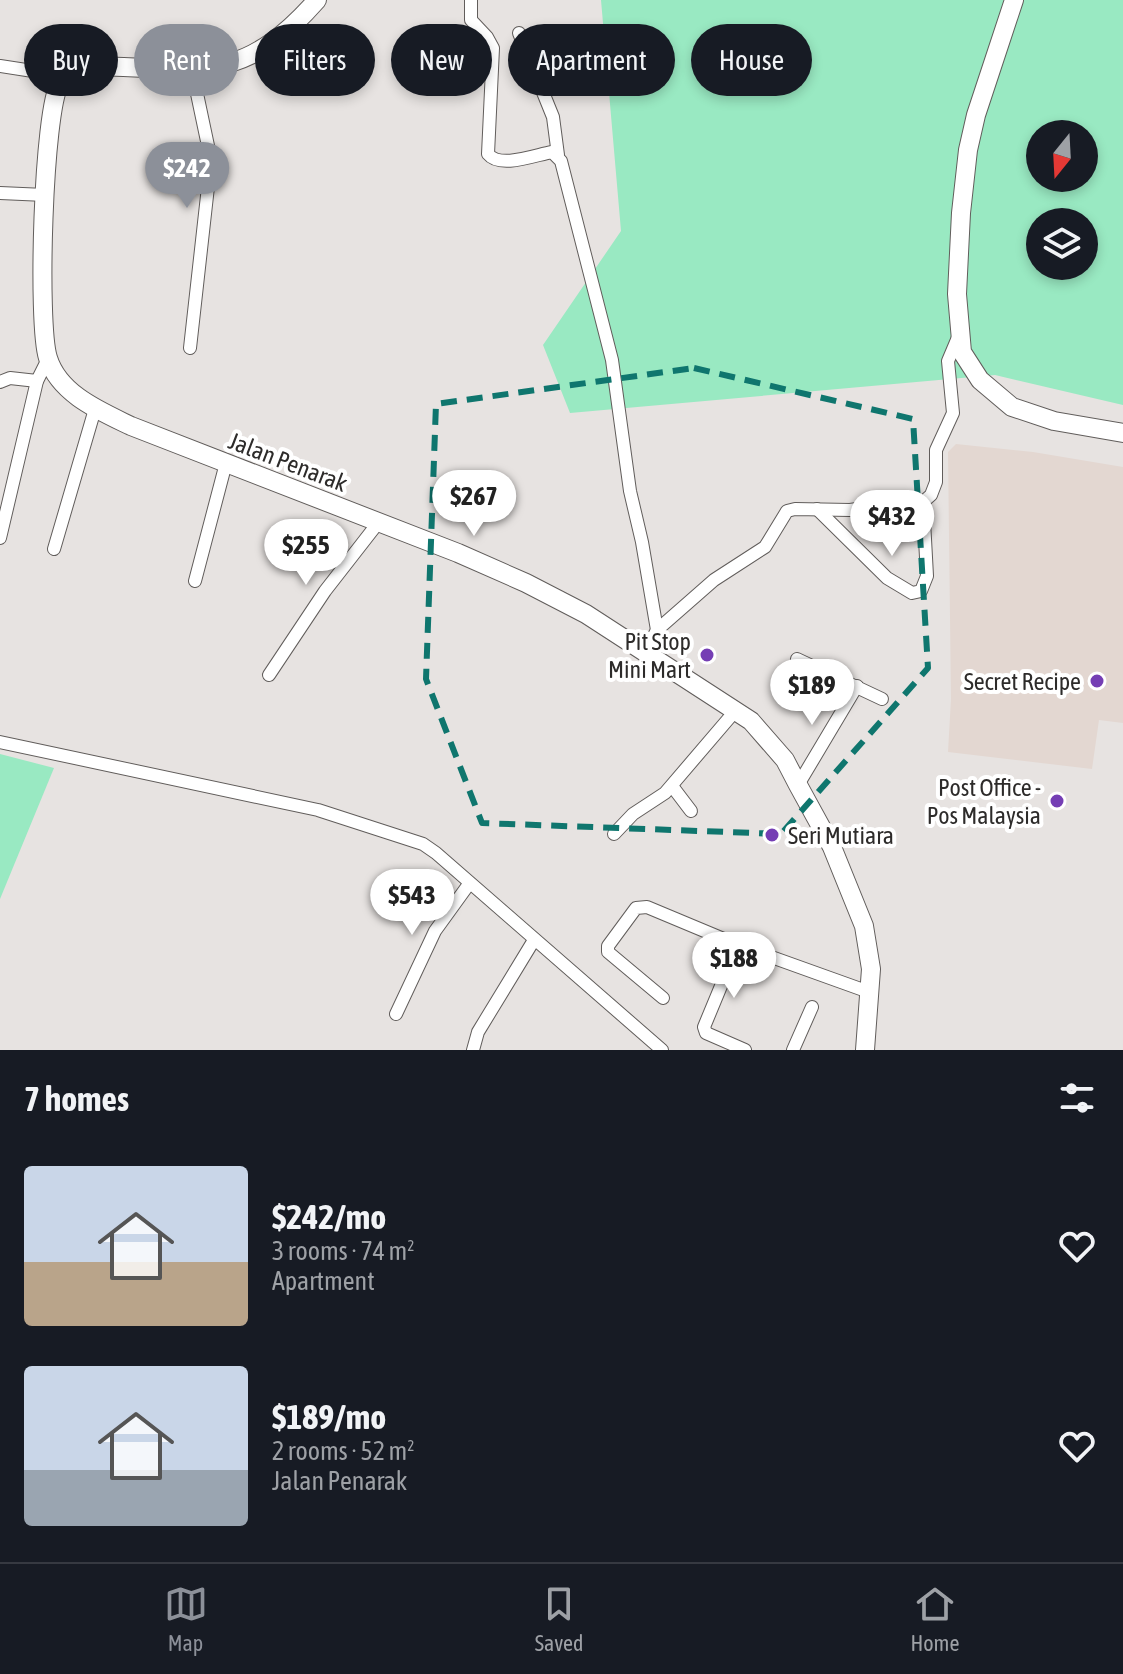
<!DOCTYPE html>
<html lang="en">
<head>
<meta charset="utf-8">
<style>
  :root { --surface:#171b24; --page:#20242c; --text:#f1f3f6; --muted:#9ea1a6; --line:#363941; --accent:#8c9099 }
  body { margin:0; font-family:"Asap Condensed",sans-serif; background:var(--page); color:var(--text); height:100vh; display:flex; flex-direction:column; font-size:30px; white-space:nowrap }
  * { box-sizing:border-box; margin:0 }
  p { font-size:26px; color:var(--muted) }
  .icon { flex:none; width:44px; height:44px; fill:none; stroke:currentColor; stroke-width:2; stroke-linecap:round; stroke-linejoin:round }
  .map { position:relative; height:1050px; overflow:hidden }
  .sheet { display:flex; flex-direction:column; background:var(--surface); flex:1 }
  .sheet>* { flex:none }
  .top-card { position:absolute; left:24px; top:24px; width:1076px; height:72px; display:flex; gap:16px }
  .needle { width:52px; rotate:198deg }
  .controls { position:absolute; left:1026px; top:120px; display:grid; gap:16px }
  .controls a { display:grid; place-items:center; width:72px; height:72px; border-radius:50%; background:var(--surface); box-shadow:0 4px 12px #0003; font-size:40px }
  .price { position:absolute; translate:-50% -68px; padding:0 18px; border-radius:28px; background:#fff; color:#222; font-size:26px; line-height:52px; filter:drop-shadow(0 2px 4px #0008) }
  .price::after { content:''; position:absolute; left:50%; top:48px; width:24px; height:18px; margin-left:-12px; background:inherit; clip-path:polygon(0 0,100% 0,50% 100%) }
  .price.selected { background:var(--accent); color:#fff }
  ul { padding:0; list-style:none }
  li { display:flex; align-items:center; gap:24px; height:200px; padding:0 24px }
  li span { display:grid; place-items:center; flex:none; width:224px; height:160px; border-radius:8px; color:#555 }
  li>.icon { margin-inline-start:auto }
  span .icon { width:96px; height:96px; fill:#fffc; stroke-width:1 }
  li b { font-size:34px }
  h2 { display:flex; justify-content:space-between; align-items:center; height:96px; padding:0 24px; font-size:34px }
  .chip { padding:0 28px; border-radius:36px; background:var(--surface); box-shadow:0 4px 12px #0003; font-size:28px; line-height:72px }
  .chip.selected { background:var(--accent); color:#fff }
  .dock { display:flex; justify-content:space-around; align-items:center; height:112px; border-top:2px solid var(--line); background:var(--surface); font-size:22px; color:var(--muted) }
  .dock a { display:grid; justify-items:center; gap:4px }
  .dock .selected { color:var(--accent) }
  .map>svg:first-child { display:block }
</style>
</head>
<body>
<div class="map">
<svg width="1123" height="1050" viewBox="0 0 1123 1050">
  <rect width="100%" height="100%" fill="#e7e3e1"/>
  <polygon fill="#e3d7d1" points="956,444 1033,452 1123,467 1123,723 1099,720 1092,769 948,752 951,699 948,452"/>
  <g fill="#99e9c2" fill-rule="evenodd">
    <path d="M601,0H1123V405L995,375L570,413L543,345L621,231ZM1040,134H1084V178H1040ZM1040,222H1084V266H1040Z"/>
    <polygon points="0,754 54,768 0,899"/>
  </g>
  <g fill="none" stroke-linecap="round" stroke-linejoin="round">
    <defs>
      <g id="street">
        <path d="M471,0V20L487,37L493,48L488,154C500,169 535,155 552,152L561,161L612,360L630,491L642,542L657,630"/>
        <polyline points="519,33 553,117 558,155"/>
        <polyline points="0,66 65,76"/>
        <polyline points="0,193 45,195"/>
        <polyline points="190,348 211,160 192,70"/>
        <polyline points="0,382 10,378 37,381"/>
        <polyline points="817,509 887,578 912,593 921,591 927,576 923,502"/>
        <polyline points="0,538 37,381 48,359"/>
        <polyline points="54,549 95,409"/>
        <polyline points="195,581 226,463"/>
        <polyline points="645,652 657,630 714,580 765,547 787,511 795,509 850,510 913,501 923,502 931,495 936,482 936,450 953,413 948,361 959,335"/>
        <polyline points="797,659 882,699"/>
        <polyline points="269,675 325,591 378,523"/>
        <polyline points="0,742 318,810 423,844 436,853 662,1050"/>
        <polyline points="798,785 857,686"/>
        <polyline points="672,786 691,811"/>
        <polyline points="614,834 633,814 665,793 736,710"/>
        <polyline points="738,945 704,1027 706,1033 745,1050"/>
        <polyline points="663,998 608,952 608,946 636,908 647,907 738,945 869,992"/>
        <polyline points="396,1014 435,931 469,884"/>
        <polyline points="473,1050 478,1032 534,940"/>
        <polyline points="793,1050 812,1007"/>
      </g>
      <g id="secondary">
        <path d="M317,0C237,91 192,66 84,66C74,69 66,73 60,83C43,110 37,324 48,358C59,394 100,411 131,426L458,553L526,583L586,614L751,721L785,760L798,785L832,847L864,926L871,969L865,1050"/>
        <polyline points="1014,0 976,115 968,150 961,213 957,294 962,352 980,380 1012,407 1054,421 1123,433"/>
      </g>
    </defs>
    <use href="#street" stroke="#615d5b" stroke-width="14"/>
    <use href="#secondary" stroke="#615d5b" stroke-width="20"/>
    <use href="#street" stroke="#fff" stroke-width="12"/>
    <use href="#secondary" stroke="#fff" stroke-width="18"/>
  </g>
  <path fill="none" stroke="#0f766e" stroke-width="6" stroke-dasharray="16 10" stroke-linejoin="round" d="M694,368L913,419L928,668L781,834L482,823L426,679L436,404Z"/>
  <g fill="#753eb4" stroke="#fff" stroke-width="3">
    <circle cx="707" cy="655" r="8"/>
    <circle cx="1097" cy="681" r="8"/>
    <circle cx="1057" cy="801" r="8"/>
    <circle cx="772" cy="835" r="8"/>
  </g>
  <g text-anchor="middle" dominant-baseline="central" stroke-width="8" stroke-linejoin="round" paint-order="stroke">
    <g font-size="24" fill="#2d2b2a" stroke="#fff">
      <text transform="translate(288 462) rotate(21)">Jalan Penarak</text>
    </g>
    <g font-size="24" fill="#2d2b2a" stroke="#fff" text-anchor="end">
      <text x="691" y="641">Pit Stop<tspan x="691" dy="28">Mini Mart</tspan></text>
      <text x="1081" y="681">Secret Recipe</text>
      <text x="1041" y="787">Post Office -<tspan x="1041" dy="28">Pos Malaysia</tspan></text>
      <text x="788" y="835" text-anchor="start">Seri Mutiara</text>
    </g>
  </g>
</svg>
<div class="controls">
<a><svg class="needle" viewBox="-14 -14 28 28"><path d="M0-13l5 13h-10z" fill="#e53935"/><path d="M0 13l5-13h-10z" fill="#9ea1a6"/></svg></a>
<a><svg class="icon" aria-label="layers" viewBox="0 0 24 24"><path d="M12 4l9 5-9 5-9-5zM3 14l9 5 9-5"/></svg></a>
</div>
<b class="price selected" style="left:187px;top:210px">$242</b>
<b class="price" style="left:474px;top:538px">$267</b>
<b class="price" style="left:892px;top:558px">$432</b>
<b class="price" style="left:306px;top:587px">$255</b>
<b class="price" style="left:812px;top:727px">$189</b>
<b class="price" style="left:412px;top:937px">$543</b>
<b class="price" style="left:734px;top:1000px">$188</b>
<div class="top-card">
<a class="chip">Buy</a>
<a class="chip selected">Rent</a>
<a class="chip">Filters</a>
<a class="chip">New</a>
<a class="chip">Apartment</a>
<a class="chip">House</a>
</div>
</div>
<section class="sheet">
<h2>7 homes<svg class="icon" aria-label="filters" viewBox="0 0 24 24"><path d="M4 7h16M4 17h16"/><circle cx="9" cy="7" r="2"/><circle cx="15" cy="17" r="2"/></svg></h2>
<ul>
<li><span style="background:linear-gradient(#c9d6e8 60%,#b9a48a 0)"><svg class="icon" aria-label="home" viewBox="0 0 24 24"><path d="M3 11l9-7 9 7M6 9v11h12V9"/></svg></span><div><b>$242/mo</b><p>3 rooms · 74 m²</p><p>Apartment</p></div><svg class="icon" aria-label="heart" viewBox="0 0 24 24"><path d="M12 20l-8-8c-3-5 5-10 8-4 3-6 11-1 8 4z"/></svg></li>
<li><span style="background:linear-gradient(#c9d6e8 65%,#9aa5b1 0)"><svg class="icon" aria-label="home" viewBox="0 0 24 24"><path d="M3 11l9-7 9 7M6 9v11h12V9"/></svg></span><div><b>$189/mo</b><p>2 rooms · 52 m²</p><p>Jalan Penarak</p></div><svg class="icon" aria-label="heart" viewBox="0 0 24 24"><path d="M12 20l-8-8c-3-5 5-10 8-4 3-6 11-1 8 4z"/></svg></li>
</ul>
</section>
<nav class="dock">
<a class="selected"><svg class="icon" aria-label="map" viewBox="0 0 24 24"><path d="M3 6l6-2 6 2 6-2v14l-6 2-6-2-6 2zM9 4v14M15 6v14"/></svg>Map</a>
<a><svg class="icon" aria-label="saved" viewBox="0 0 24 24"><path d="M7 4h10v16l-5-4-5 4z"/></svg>Saved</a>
<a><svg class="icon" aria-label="home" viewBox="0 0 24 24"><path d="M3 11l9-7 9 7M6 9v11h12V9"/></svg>Home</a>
</nav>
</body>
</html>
